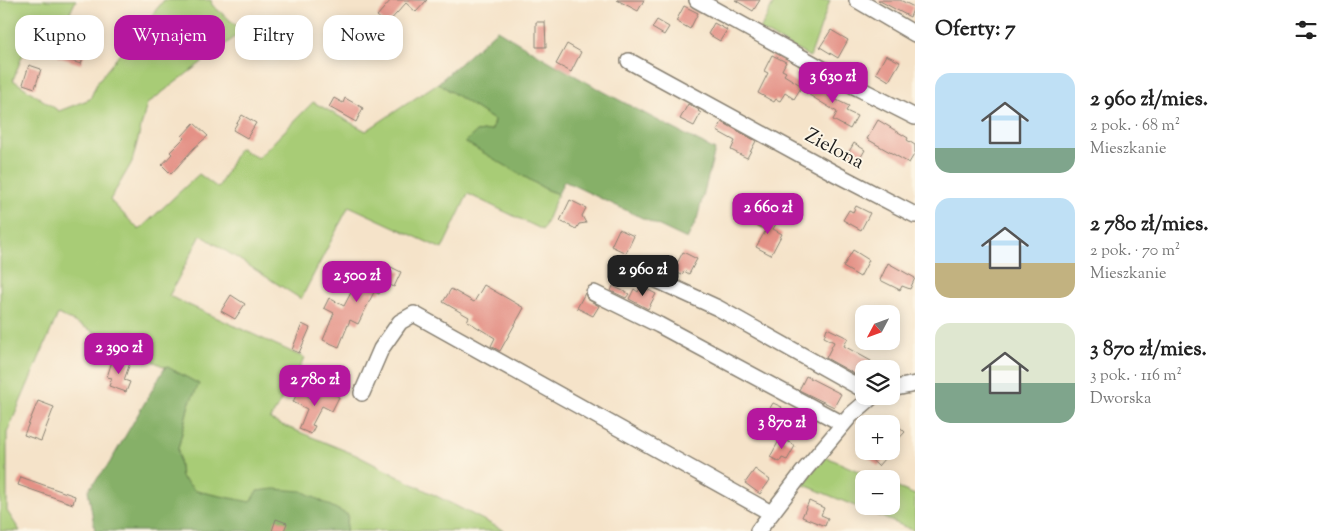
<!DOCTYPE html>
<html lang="pl">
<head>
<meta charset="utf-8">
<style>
  :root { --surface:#fff; --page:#f2f2f2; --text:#222; --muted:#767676; --accent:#b5179e }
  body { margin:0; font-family:"Sorts Mill Goudy",serif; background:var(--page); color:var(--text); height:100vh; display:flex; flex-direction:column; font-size:19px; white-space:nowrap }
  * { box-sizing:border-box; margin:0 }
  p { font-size:16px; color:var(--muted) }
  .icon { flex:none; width:28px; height:28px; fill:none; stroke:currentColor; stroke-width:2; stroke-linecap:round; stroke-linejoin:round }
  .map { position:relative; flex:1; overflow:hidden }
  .drawer { display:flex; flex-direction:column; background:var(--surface); width:425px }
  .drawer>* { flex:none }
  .top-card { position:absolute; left:15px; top:15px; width:475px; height:45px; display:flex; gap:10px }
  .needle { width:32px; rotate:229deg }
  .tools { position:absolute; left:855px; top:305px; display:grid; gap:10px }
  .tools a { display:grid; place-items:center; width:45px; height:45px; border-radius:10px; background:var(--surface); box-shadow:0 2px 12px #0003; font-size:25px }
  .price { position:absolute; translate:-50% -42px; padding:0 11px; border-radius:10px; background:var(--accent); color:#fff; font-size:16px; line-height:32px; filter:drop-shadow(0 1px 2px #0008) }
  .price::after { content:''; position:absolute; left:50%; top:30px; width:15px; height:11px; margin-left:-8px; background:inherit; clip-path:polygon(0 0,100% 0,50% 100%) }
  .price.active { background:#222; color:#fff }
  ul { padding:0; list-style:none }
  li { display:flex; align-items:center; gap:15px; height:125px; padding:0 20px }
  li span { display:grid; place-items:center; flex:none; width:140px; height:100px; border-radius:15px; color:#555 }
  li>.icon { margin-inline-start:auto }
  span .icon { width:60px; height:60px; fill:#fffc; stroke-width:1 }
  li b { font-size:21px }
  h2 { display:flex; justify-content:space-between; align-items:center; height:60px; padding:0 20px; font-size:21px }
  .chip { padding:0 18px; border-radius:15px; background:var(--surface); box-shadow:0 2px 12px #0003; font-size:18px; line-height:45px }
  .chip.active { background:var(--accent); color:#fff }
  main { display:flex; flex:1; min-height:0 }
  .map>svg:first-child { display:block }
</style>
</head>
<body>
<main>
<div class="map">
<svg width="915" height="531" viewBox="0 0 915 531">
  <rect width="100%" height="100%" fill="#fcf5e5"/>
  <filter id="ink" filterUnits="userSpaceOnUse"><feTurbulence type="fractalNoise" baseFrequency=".02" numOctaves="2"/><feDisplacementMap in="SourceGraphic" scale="10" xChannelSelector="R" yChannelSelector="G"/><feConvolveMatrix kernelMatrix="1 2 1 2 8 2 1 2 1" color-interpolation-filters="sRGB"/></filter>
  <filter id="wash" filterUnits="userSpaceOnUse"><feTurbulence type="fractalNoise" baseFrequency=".0096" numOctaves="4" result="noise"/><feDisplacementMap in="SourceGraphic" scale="20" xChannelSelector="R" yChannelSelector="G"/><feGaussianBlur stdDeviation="1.12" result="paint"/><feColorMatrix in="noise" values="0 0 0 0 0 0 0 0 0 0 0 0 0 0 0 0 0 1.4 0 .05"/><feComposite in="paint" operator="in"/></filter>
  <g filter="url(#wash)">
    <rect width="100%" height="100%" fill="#f5e3c9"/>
    <g fill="#a8cc76" stroke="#627449">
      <polygon points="0,0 76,0 68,17 52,31 25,49 13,80 59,111 90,99 98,81 164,0 211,0 212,5 243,31 147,104 132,162 110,200 139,230 199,174 218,188 239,148 258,158 313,102 366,131 438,83 494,120 492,130 476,132 466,142 547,190 558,194 543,230 468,194 442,249 349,206 301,299 201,235 169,296 305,358 270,420 356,455 505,531 346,531 348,515 250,503 196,491 181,477 178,449 189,404 199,384 58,314 7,433 7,511 20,531 0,531"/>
      <polygon points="775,0 830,0 810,57 760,30"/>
      <polygon points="824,456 876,479 864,479 864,506 891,506 891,485 915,495 915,531 802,484"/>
    </g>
    <g fill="#86b067" stroke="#516642">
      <path d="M497,30C568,74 641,112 715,150L697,219L687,239L564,181L558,194L547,190L465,142L476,132L492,130L494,120L438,83Z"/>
      <polygon points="166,366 199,384 189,404 178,449 181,477 196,491 250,502 257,491 274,489 302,491 348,515 346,531 95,531 88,490 109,464"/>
    </g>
    <g id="blocks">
      <g fill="#e49186">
        <polygon points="391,0 427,0 416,12 406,3 387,24 377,16"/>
        <polygon points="617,0 644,0 638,11"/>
        <polygon points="735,0 760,0 753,11"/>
        <polygon points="878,0 900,0 914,7 910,17"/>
        <polygon points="684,6 698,13 690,29 676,21"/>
        <polygon points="657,20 669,27 664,35 652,28"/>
        <polygon points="536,22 545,22 546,47 536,47"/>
        <polygon points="714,23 727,30 720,41 708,34"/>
        <polygon points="831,30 848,40 838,58 820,47"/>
        <polygon points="63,42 86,50 81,64 58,57"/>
        <polygon points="567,44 581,52 571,72 556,64"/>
        <polygon points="772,55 786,62 782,70 786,72 784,75 802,86 794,99 785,93 780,101 776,99 774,102 758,93 768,73 764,71"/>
        <polygon points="886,55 900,62 889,81 876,73"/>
        <polygon points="29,65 41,69 35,88 23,84"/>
        <polygon points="819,80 833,88 828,96 849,106 846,111 857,116 850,129 833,120 837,112 806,93 810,87 814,89"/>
        <polygon points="334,98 343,103 345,98 363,108 356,122 329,107"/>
        <polygon points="688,104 699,110 698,111 701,113 694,126 680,119"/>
        <polygon points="242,115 256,123 247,138 233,130"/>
        <polygon points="878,120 908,138 907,140 915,145 915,153 909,163 867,139"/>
        <polygon points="722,122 756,141 747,158 731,150 735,141 717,131"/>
        <polygon points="194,123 208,136 194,148 171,174 162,165 172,154 170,152 184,138 182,136"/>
        <polygon points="854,143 865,150 858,162 847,155"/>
        <polygon points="570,200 586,208 582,216 586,223 579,224 576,229 560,221"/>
        <polygon points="856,206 870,213 861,230 843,220 849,210 853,212"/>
        <polygon points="758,215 776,224 773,229 782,234 771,255 756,247 766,230 754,224"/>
        <polygon points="619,229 634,236 626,253 611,246"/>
        <polygon points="853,250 869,260 860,277 843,267"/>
        <polygon points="683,252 697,259 689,274 684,271 682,275 673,271"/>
        <polygon points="888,263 915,278 910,289 902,286 900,290 880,280"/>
        <polygon points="387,265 401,272 394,287 388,284 386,289 382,287 379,294 374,292 358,324 350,320 339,347 323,340 334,313 324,308 329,298 344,306 356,283 359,284 365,272 375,277 377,273 382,275"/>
        <polygon points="484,285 524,308 500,351 491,346 495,338 467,321 469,317 443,302 451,289 474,302"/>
        <polygon points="613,286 629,294 626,298 611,291"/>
        <polygon points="641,286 656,294 648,309 629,299 634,289 638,292"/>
        <polygon points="585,293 587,299 599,306 593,316 577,308"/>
        <polygon points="231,295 245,304 235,319 221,311"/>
        <polygon points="302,324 310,328 299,353 292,350"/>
        <polygon points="827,328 848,338 844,346 871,361 867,369 864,369 862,378 826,358 834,342 824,337"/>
        <polygon points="113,358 130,363 124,380 130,382 126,392 109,386 112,378 107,377"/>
        <polygon points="806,376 841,394 834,407 799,390"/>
        <polygon points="319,387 339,397 332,411 322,406 312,425 315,426 311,434 299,429 307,409 293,402 298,391 313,399"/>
        <polygon points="38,401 54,407 41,441 24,435"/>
        <polygon points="773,403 782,407 776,418 767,413"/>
        <polygon points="798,410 811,418 806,427 793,419"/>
        <polygon points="891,419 905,432 891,447"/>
        <polygon points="781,437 795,446 787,460 782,458 780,462 770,457"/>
        <polygon points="862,451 891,451 878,466"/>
        <polygon points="755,469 770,480 760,494 745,483"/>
        <polygon points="21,477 75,496 73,504 18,485"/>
        <polygon points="809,501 824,508 821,515 828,518 825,526 802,517"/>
        <polygon points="276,519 287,523 284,531 272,531"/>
      </g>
    </g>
  </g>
  <g filter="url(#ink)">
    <use href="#blocks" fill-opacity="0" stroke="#888072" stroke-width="1"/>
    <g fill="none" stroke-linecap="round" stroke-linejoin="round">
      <defs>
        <g id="minor">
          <polyline points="697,0 850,84 915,117"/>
          <polyline points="857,0 915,34"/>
          <polyline points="629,61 836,174 915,215"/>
          <polyline points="646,275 718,308 864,390"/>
          <polyline points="594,293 659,325 843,424"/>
          <polyline points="891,389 915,384"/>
          <polyline points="362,393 381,349 400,322 414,314 771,513"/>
          <polyline points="758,531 803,472 851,415 873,396"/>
        </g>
      </defs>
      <use href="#minor" stroke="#888072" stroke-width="18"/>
      <use href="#minor" stroke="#fff" stroke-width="15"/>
    </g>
  </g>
  <g text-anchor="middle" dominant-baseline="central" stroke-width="4" stroke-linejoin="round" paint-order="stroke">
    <g font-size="20" fill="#1c1c1c" stroke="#fcf5e5">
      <text transform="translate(834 150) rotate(28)">Zielona</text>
    </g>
  </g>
</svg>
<div class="tools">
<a><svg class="needle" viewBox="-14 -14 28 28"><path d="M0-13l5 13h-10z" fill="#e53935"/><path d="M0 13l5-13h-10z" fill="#767676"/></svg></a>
<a><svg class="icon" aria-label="layers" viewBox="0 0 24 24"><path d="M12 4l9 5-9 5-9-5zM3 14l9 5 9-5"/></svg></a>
<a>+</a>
<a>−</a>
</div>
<b class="price" style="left:833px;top:104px">3 630 zł</b>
<b class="price" style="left:768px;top:235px">2 660 zł</b>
<b class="price active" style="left:643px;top:297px">2 960 zł</b>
<b class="price" style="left:357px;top:303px">2 500 zł</b>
<b class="price" style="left:119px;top:375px">2 390 zł</b>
<b class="price" style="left:315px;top:407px">2 780 zł</b>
<b class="price" style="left:782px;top:450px">3 870 zł</b>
<div class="top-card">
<a class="chip">Kupno</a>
<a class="chip active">Wynajem</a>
<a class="chip">Filtry</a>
<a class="chip">Nowe</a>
</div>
</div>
<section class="drawer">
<h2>Oferty: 7<svg class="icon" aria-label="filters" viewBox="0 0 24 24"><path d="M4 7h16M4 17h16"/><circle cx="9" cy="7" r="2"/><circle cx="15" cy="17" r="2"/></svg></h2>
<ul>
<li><span style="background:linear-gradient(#bfe0f5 75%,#7fa58c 0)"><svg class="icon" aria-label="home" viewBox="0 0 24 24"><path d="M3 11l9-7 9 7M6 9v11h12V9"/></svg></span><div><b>2 960 zł/mies.</b><p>2 pok. · 68 m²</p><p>Mieszkanie</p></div></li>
<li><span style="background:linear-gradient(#bfe0f5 65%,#c2b280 0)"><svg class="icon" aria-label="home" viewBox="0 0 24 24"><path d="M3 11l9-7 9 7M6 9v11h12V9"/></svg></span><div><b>2 780 zł/mies.</b><p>2 pok. · 70 m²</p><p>Mieszkanie</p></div></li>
<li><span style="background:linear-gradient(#dfe7d0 60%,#7fa58c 0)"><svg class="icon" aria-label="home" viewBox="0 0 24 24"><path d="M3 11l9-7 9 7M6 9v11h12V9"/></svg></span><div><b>3 870 zł/mies.</b><p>3 pok. · 116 m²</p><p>Dworska</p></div></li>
</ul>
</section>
</main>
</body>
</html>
